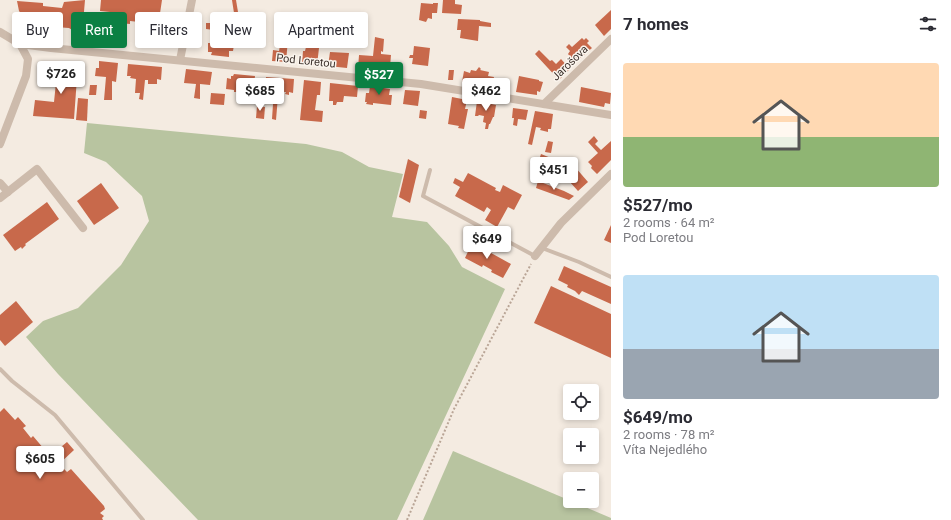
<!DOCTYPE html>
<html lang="en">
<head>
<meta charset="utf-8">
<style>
  :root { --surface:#fff; --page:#f7f7f7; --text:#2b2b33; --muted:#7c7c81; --accent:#0b8043 }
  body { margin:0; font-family:Roboto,sans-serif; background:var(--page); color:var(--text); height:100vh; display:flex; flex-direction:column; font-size:15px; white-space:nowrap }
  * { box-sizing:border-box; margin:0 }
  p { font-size:13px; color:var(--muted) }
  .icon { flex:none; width:22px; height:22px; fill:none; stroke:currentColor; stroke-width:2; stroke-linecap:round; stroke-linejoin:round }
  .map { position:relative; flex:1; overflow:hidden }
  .drawer { display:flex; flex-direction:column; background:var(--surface); width:340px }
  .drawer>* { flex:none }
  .top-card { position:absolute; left:12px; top:12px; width:380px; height:36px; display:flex; gap:8px }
  .tools { position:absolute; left:563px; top:384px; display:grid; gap:8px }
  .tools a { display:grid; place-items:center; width:36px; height:36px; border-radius:4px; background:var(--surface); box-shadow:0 2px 6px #0003; font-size:20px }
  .price { position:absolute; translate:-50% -34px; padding:0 9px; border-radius:4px; background:#fff; color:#222; font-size:13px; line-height:26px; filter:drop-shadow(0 1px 2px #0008) }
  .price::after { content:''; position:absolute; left:50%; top:24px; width:12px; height:9px; margin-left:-6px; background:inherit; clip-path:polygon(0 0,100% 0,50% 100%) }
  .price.on { background:var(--accent); color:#fff }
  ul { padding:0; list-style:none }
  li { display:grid; align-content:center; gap:8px; height:212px; padding:0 12px }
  li span { display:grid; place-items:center; height:124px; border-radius:4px; color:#555 }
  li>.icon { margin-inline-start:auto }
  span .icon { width:72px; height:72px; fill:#fffc; stroke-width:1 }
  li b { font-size:17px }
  h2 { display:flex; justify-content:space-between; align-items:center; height:48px; padding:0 12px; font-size:17px }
  .pill { padding:0 14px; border-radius:4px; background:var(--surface); box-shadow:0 2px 6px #0003; font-size:14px; line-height:36px }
  .pill.on { background:var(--accent); color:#fff }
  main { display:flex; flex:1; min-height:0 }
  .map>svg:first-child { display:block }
</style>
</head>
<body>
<main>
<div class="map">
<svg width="611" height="520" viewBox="0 0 611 520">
  <rect width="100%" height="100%" fill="#f4ebe1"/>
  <g fill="#b8c4a0">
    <polygon points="87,123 306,144 342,152 369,167 403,174 392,217 427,222 449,246 462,267 505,289 397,520 198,520 58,374 26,337 43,321 78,308 121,265 149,221 142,196 106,162 84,153"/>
    <polygon points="453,451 611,518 611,520 423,520"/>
  </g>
  <g fill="#c8694b">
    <polygon points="85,0 83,23 86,26 80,35 69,28 40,26 40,28 37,25 31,24 26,19 24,19 24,17 19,11 17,1 43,3 43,6 62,8 64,2"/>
    <polygon points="101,0 162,0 159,20 156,24 151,26 138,25 139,22 130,21 130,24 109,22 110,12 100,11"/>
    <polygon points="232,0 236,0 238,12 234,13"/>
    <polygon points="443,0 455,0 455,4 462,5 461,14 442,13"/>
    <polygon points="421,3 433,4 433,3 438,3 437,13 432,13 432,19 428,18 426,22 419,20"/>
    <polygon points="611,10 611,29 604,36 595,25"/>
    <polygon points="458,19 480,20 480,21 491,23 491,27 479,26 478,41 460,38 461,30 457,30"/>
    <polygon points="206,23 223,23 222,28 227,28 225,38 230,39 230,45 234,45 233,51 229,51 229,57 211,55 212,52 208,52 208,43 213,43 214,30 206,29"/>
    <polygon points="292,30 302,31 301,43 291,42"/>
    <polygon points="375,37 384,39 383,52 381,51 381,54 391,55 390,67 388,66 387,72 358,69 359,55 373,56"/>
    <polygon points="285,38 288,39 286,62 272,61 273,50 279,51 280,45 284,45"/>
    <polygon points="582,38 584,40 586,38 589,41 587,43 592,48 578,60 577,59 574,61 568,54 570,51 566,47 569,44 572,47"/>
    <polygon points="414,46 430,48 428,66 412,64 413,58 409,58 410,55 413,55"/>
    <polygon points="306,47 319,48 317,65 302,64 303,51 305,51"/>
    <polygon points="539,50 550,61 552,60 556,64 561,59 570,69 559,80 535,54"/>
    <polygon points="330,52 349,53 347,68 328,66"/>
    <polygon points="99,61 118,63 116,82 112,81 112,100 104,100 106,77 95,76 96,68 99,68"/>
    <polygon points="58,63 78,64 74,119 33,116 35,100 54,102"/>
    <polygon points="128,64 162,67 161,80 157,79 157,84 148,84 148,80 145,80 143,100 139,99 140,93 135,93 136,79 130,78 131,76 127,76"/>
    <polygon points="479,67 481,69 480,70 489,72 488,76 494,77 492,87 462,82 464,71 470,73 471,70 476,71"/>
    <polygon points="186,69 212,72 210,85 200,84 200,99 194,98 196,84 184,83"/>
    <polygon points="449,70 454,70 453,80 448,80"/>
    <polygon points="234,74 255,76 253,92 237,91 237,92 234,92 234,90 226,89 227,78 231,79 231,76 233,76"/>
    <polygon points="519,76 539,80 539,81 543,82 540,92 537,91 537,95 516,92"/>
    <polygon points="266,77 294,79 293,93 289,92 289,95 285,94 286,92 283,92 283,97 278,96 276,120 272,119 273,104 263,103"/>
    <polygon points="304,80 321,82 320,95 317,95 315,110 323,111 322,122 300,120"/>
    <polygon points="330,83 358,86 357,97 344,96 343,102 337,102 336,105 333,105 333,101 329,101"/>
    <polygon points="90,85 97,85 96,95 89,95"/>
    <polygon points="370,86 390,89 389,95 392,95 391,105 373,103 373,105 366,104 367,102 365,102 366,93 369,93"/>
    <polygon points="581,87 611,93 610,104 605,103 604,107 579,102"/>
    <polygon points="405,90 420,91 418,106 403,104"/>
    <polygon points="211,93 225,94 224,105 210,104"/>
    <polygon points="452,97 467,100 465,109 468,109 464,129 458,128 459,126 448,124"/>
    <polygon points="78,98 88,99 87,121 76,120"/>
    <polygon points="477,101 496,105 494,117 493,117 490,124 489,124 488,129 485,129 486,123 483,122 484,116 479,115 478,116 475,116"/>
    <polygon points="257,106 265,107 264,119 256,118"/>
    <polygon points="513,108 528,110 526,120 518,119 517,126 513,125 514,118 512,118"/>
    <polygon points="420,110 427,111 426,119 419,118"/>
    <polygon points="535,111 553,114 551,129 548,129 548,132 540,130 541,128 536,127 532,145 528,144"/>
    <polygon points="594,136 598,141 595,144 601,150 611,141 611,160 597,174 591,168 592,166 588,162 598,153 588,142"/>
    <polygon points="548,141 553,142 551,153 545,152"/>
    <polygon points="541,154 566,164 569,160 588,182 578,191 569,181 570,180 568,178 573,174 566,167 560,171 538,163"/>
    <polygon points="408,159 419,165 410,203 399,197"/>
    <polygon points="468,173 496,188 495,190 500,192 503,185 522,195 514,210 508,207 497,227 485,220 491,210 487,207 484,212 455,196 460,187 453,183 455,178 463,182"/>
    <polygon points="538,181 564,191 574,196 569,200 536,188"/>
    <polygon points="101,183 119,208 94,225 77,201"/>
    <polygon points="47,202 59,219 25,244 26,245 22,249 21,247 15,251 3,235"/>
    <polygon points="611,225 611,243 604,240"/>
    <polygon points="473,241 483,247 482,248 511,264 503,278 491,272 492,270 483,265 482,267 465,258"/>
    <polygon points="564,266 611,287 611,304 582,291 579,295 575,291 567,287 568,285 558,280"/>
    <polygon points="551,286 611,314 611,358 534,323"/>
    <polygon points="16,301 33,322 5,346 0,340 0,315"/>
    <polygon points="4,408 15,420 18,417 26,426 23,428 31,438 33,436 50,456 67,442 74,450 59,464 67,472 71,469 104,506 105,509 100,513 104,516 102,518 103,520 0,520 0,412"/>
  </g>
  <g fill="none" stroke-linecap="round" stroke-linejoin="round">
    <polyline stroke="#b9a596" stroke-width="2" stroke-dasharray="2 2" stroke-linecap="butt" points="407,520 454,409 531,264"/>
    <g stroke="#cdbbac" stroke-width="4">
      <polyline points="430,170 423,196 535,256"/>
      <polyline points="542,248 579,262 611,277"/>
      <polyline points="0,369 12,381 55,415 143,520"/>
    </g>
    <g stroke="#cdbbac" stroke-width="8">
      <polyline points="0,32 20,44 51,48 421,84 611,115"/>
      <polyline points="180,60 192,0"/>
      <polyline points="544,104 611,39"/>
      <polyline points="0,144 26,76 28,59 20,44"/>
      <polyline points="0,183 8,192"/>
      <polyline points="0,198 37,169 83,228"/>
      <polyline points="535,256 561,223 611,174"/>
    </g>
  </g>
  <g text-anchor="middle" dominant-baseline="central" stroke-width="3" stroke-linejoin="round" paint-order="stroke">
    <g font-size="11" fill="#3b302b" stroke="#fbf5ee">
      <text transform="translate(306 61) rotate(6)">Pod Loretou</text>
      <text transform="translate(570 63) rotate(-44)">Jarošova</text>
    </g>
  </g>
</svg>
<div class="tools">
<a><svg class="icon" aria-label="locate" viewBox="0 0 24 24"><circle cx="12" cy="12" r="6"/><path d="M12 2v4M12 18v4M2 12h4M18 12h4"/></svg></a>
<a>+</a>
<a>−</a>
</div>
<b class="price" style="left:61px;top:95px">$726</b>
<b class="price on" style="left:379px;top:96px">$527</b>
<b class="price" style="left:260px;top:112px">$685</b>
<b class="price" style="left:486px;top:112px">$462</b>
<b class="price" style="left:554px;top:191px">$451</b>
<b class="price" style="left:487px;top:260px">$649</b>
<b class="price" style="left:40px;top:480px">$605</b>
<div class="top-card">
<a class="pill">Buy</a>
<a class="pill on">Rent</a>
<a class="pill">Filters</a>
<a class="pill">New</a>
<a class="pill">Apartment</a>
</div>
</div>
<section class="drawer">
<h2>7 homes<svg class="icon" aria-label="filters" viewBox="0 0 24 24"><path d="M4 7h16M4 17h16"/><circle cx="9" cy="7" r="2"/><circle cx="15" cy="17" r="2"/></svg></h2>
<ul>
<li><span style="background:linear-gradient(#ffd9b3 60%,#8fb573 0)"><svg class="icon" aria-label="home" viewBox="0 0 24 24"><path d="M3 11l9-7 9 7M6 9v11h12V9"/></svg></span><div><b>$527/mo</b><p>2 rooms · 64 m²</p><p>Pod Loretou</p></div></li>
<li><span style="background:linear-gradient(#bfe0f5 60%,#9aa5b1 0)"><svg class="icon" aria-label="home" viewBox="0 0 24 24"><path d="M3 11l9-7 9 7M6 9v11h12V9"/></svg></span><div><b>$649/mo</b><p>2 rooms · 78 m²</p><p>Víta Nejedlého</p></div></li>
</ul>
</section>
</main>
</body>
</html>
